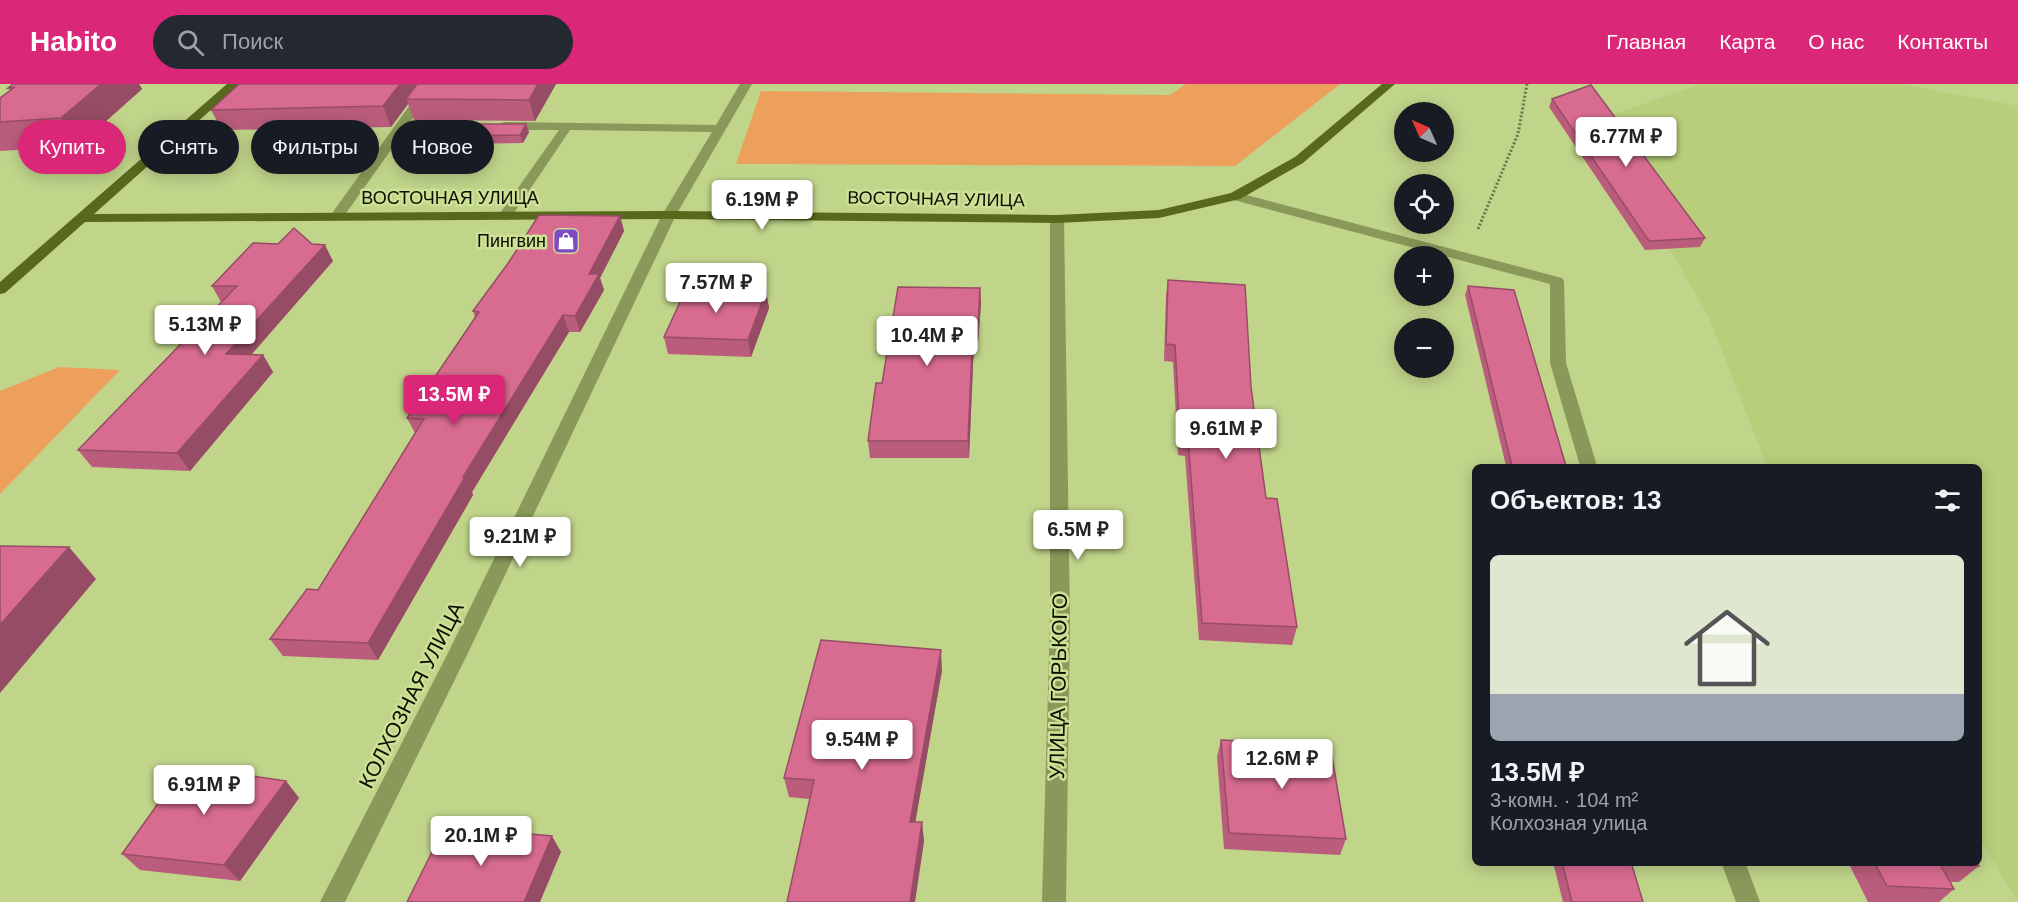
<!DOCTYPE html>
<html lang="ru">
<head>
<meta charset="utf-8">
<style>
  :root { --surface:#171b24; --page:#242831; --text:#f1f3f6; --muted:#9ea1a6; --accent:#db2777 }
  body { margin:0; font-family:Helvetica,sans-serif; background:var(--page); color:var(--text); height:100vh; display:flex; flex-direction:column; font-size:22px; white-space:nowrap }
  * { box-sizing:border-box; margin:0 }
  p { font-size:20px; color:var(--muted) }
  .icon { flex:none; width:33px; height:33px; fill:none; stroke:currentColor; stroke-width:2; stroke-linecap:round; stroke-linejoin:round }
  .map { position:relative; flex:1; overflow:hidden }
  .details { position:absolute; left:1472px; top:380px; width:510px; height:402px; display:flex; flex-direction:column; background:var(--surface); border-radius:9px; box-shadow:0 3px 15px #0003 }
  .details>* { flex:none }
  .guide { position:absolute; left:18px; top:36px; width:570px; height:54px; display:flex; gap:12px }
  .needle { width:39px; rotate:315deg }
  .fabs { position:absolute; left:1394px; top:18px; display:grid; gap:12px }
  .fabs a { display:grid; place-items:center; width:60px; height:60px; border-radius:50%; background:var(--surface); box-shadow:0 3px 15px #0003; font-size:30px }
  .price { position:absolute; translate:-50% -51px; padding:0 14px; border-radius:6px; background:#fff; color:#222; font-size:20px; line-height:39px; filter:drop-shadow(0 2px 3px #0008) }
  .price::after { content:''; position:absolute; left:50%; top:36px; width:18px; height:14px; margin-left:-9px; background:inherit; clip-path:polygon(0 0,100% 0,50% 100%) }
  .price.active { background:var(--accent); color:#fff }
  ul { padding:0; list-style:none }
  li { display:grid; align-content:center; gap:12px; height:318px; padding:0 18px }
  li span { display:grid; place-items:center; height:186px; border-radius:9px; color:#555 }
  li>.icon { margin-inline-start:auto }
  span .icon { width:108px; height:108px; fill:#fffc; stroke-width:1 }
  li b { font-size:26px }
  h2 { display:flex; justify-content:space-between; align-items:center; height:72px; padding:0 18px; font-size:26px }
  .chip { padding:0 21px; border-radius:27px; background:var(--surface); box-shadow:0 3px 15px #0003; font-size:21px; line-height:54px }
  .chip.active { background:var(--accent); color:#fff }
  header { display:flex; align-items:center; gap:36px; box-sizing:border-box; height:84px; padding:0 30px; background:var(--accent); color:#fff }
  header strong { font-size:28px }
  nav { display:flex; gap:33px; margin-inline-start:auto; font-size:21px }
  .search { width:420px; height:54px; background:var(--page); display:flex; align-items:center; gap:15px; box-sizing:border-box; padding:0 21px; border-radius:33px; color:var(--muted); font-size:22px }
  .map>svg:first-child { display:block }
</style>
</head>
<body>
<header>
<strong>Habito</strong>
<div class="search"><svg class="icon" aria-label="search" viewBox="0 0 24 24"><circle cx="10" cy="10" r="6"/><path d="M15 15l6 6"/></svg>Поиск</div>
<nav><a>Главная</a><a>Карта</a><a>О нас</a><a>Контакты</a></nav>
</header>
<div class="map">
<svg width="2018" height="818" viewBox="0 0 2018 818">
  <rect width="100%" height="100%" fill="#c0d48a"/>
  <polygon fill="#b8ce7b" points="1701,0 1899,0 2018,22 2018,818 1979,754 1978,382 1767,382 1708,231 1595,37"/>
  <g fill="#eda05b">
    <polygon points="1186,0 1340,0 1235,82 736,80 761,7 1170,11"/>
    <polygon points="59,283 120,286 0,410 0,307"/>
  </g>
  <g fill="none" stroke-linecap="round" stroke-linejoin="round">
    <polyline stroke="#697648" stroke-width="3" stroke-dasharray="2 2" stroke-linecap="butt" points="1478,145 1518,50 1527,0"/>
    <g fill="#889959" fill-rule="evenodd">
      <polygon points="425,0 437,0 410,38 474,38 480,42 474,46 405,46 342,135 332,135 330,132"/>
      <polygon points="740,0 752,0 676,131 467,571 345,818 320,818 447,571 662,131 712,48 570,46 510,135 505,136 498,132 559,46 504,46 498,42 504,38 716,41"/>
      <polygon points="1235,108 1562,194 1564,197 1566,279 1597,382 1580,382 1550,279 1550,200 1230,115 1228,112"/>
      <polygon points="1057,131 1064,135 1070,536 1066,818 1042,818 1050,536 1050,135"/>
      <polygon points="1721,778 1745,778 1760,818 1736,818"/>
    </g>
    <polygon fill="#58681c" fill-rule="evenodd" points="227,0 240,0 94,130 669,127 1057,131 1159,126 1231,109 1295,73 1382,0 1395,0 1303,79 1240,115 1159,134 1057,139 669,135 85,138 5,209 0,210 0,198"/>
  </g>
  <g fill="#ba5d7c">
    <polygon points="13,0 139,0 142,5 78,62 0,67 0,14 10,7 8,4"/>
    <polygon points="556,0 535,37 414,36 408,20 391,43 222,46 211,26"/>
    <polygon points="1552,15 1705,154 1700,163 1645,166 1549,23"/>
    <polygon points="526,40 529,48 523,59 444,60 441,52"/>
    <polygon points="620,132 624,147 600,194 604,206 580,248 569,248 472,408 473,411 378,576 283,572 270,555 318,506 415,349 407,334 475,233 473,227"/>
    <polygon points="333,177 251,271 263,271 273,288 190,387 92,383 78,366 221,218 212,202"/>
    <polygon points="1168,196 1251,303 1266,414 1297,543 1292,561 1199,556 1185,372 1178,371 1173,278 1164,277 1166,212"/>
    <polygon points="1468,202 1566,382 1506,382 1465,211"/>
    <polygon points="980,204 981,220 978,258 974,258 969,374 870,374 868,357"/>
    <polygon points="766,207 769,224 751,273 668,270 664,253"/>
    <polygon points="942,586 915,738 922,738 924,758 809,715 789,713 784,694"/>
    <polygon points="1221,656 1346,755 1340,771 1224,765 1217,673"/>
    <polygon points="286,697 299,714 240,797 140,786 122,770"/>
    <polygon points="1553,778 1631,778 1643,818 1563,818"/>
    <polygon points="1848,778 1977,778 1979,782 1959,798 1950,798 1954,805 1939,818 1868,818"/>
  </g>
  <g fill="#974c65">
    <polygon points="101,0 139,0 142,5 78,62 61,34"/>
    <polygon points="400,0 423,0 406,15 408,20 391,43 383,22"/>
    <polygon points="538,0 556,0 535,37 529,16"/>
    <polygon points="526,40 529,48 523,59 520,51"/>
    <polygon points="620,132 624,147 600,194 604,206 580,248 575,232 589,190"/>
    <polygon points="325,161 333,177 237,287 226,270"/>
    <polygon points="980,204 981,220 978,258 978,242"/>
    <polygon points="766,207 769,224 751,273 748,256"/>
    <polygon points="563,231 569,248 472,408 473,411 378,576 368,559 463,393"/>
    <polygon points="973,242 974,258 969,374 968,357"/>
    <polygon points="263,271 273,288 190,387 177,369"/>
    <polygon points="69,463 96,495 0,609 0,541"/>
    <polygon points="941,566 942,586 912,757 910,738"/>
    <polygon points="286,697 299,714 240,797 224,781"/>
    <polygon points="922,738 924,758 915,818 910,818"/>
    <polygon points="552,752 561,768 540,818 524,818"/>
  </g>
  <g fill="#d86c90" stroke="#974c65" stroke-width="1.5">
    <polygon points="13,0 101,0 61,34 0,38 0,14 15,3 8,4"/>
    <polygon points="239,0 400,0 383,22 211,26"/>
    <polygon points="417,0 538,0 529,16 406,15"/>
    <polygon points="1591,1 1705,154 1649,157 1552,15"/>
    <polygon points="451,40 526,40 520,51 441,52"/>
    <polygon points="539,131 620,132 589,190 599,190 575,232 563,231 463,393 465,393 368,559 270,555 307,505 318,506 424,335 407,334 479,228 473,227 509,178"/>
    <polygon points="294,144 312,160 325,161 226,270 263,271 177,369 78,366 237,202 212,202 253,159 278,160"/>
    <polygon points="1168,196 1245,201 1251,303 1266,414 1277,415 1297,543 1202,539 1188,354 1180,354 1175,261 1166,260"/>
    <polygon points="1468,202 1514,206 1566,382 1512,382"/>
    <polygon points="898,203 980,204 978,242 973,242 968,357 868,357 876,299 882,299"/>
    <polygon points="686,205 766,207 748,256 664,253"/>
    <polygon points="0,462 69,463 0,541"/>
    <polygon points="821,556 941,566 910,738 922,738 910,818 787,818 814,696 784,694"/>
    <polygon points="1221,656 1330,661 1346,755 1229,749"/>
    <polygon points="185,682 286,697 224,781 122,770"/>
    <polygon points="445,742 552,752 524,818 407,818"/>
    <polygon points="1562,778 1631,778 1643,818 1572,818"/>
    <polygon points="1874,778 1977,778 1979,782 1940,780 1954,805 1887,802"/>
  </g>
  <defs>
    <symbol id="shop-square" viewBox="-11 -11 22 22"><rect x="-9" y="-9" width="18" height="18" rx="4" fill="#7f4bc2" stroke="#cde196"/><path d="M-5-2.5h2.3a2.7 3.5 0 0 1 5.4 0H5L5.5 6h-11ZM-1.5-2.5h3a1.5 2.3 0 0 0-3 0Z" fill="#fff"/></symbol>
  </defs>
  <g fill-rule="evenodd">
    <use href="#shop-square" x="551" y="142" width="30" height="30"/>
  </g>
  <g text-anchor="middle" dominant-baseline="central" stroke-width="5" stroke-linejoin="round" paint-order="stroke">
    <g font-size="18" fill="#0b1000" stroke="#cde196">
      <text x="450" y="114">ВОСТОЧНАЯ УЛИЦА</text>
      <text transform="translate(936 115) rotate(1)">ВОСТОЧНАЯ УЛИЦА</text>
    </g>
    <g font-size="18" fill="#0b1000" stroke="#cde196" text-anchor="end">
      <text x="546" y="157">Пингвин</text>
    </g>
    <g font-size="21" fill="#0b1000" stroke="#cde196">
      <text transform="translate(1058 602) rotate(-89)">УЛИЦА ГОРЬКОГО</text>
      <text transform="translate(411 611) rotate(-63)">КОЛХОЗНАЯ УЛИЦА</text>
    </g>
  </g>
</svg>
<div class="fabs">
<a><svg class="needle" viewBox="-14 -14 28 28"><path d="M0-13l5 13h-10z" fill="#e53935"/><path d="M0 13l5-13h-10z" fill="#9ea1a6"/></svg></a>
<a><svg class="icon" aria-label="locate" viewBox="0 0 24 24"><circle cx="12" cy="12" r="6"/><path d="M12 2v4M12 18v4M2 12h4M18 12h4"/></svg></a>
<a>+</a>
<a>−</a>
</div>
<b class="price" style="left:1626px;top:84px">6.77M ₽</b>
<b class="price" style="left:762px;top:147px">6.19M ₽</b>
<b class="price" style="left:716px;top:230px">7.57M ₽</b>
<b class="price" style="left:205px;top:272px">5.13M ₽</b>
<b class="price" style="left:927px;top:283px">10.4M ₽</b>
<b class="price active" style="left:454px;top:342px">13.5M ₽</b>
<b class="price" style="left:1226px;top:376px">9.61M ₽</b>
<b class="price" style="left:1078px;top:477px">6.5M ₽</b>
<b class="price" style="left:520px;top:484px">9.21M ₽</b>
<b class="price" style="left:862px;top:687px">9.54M ₽</b>
<b class="price" style="left:1282px;top:706px">12.6M ₽</b>
<b class="price" style="left:204px;top:732px">6.91M ₽</b>
<b class="price" style="left:481px;top:783px">20.1M ₽</b>
<div class="guide">
<a class="chip active">Купить</a>
<a class="chip">Снять</a>
<a class="chip">Фильтры</a>
<a class="chip">Новое</a>
</div>
<section class="details">
<h2>Объектов: 13<svg class="icon" aria-label="filters" viewBox="0 0 24 24"><path d="M4 7h16M4 17h16"/><circle cx="9" cy="7" r="2"/><circle cx="15" cy="17" r="2"/></svg></h2>
<ul>
<li><span style="background:linear-gradient(#dfe7d0 75%,#9aa5b1 0)"><svg class="icon" aria-label="home" viewBox="0 0 24 24"><path d="M3 11l9-7 9 7M6 9v11h12V9"/></svg></span><div><b>13.5M ₽</b><p>3-комн. · 104 m²</p><p>Колхозная улица</p></div></li>
</ul>
</section>
</div>
</body>
</html>
